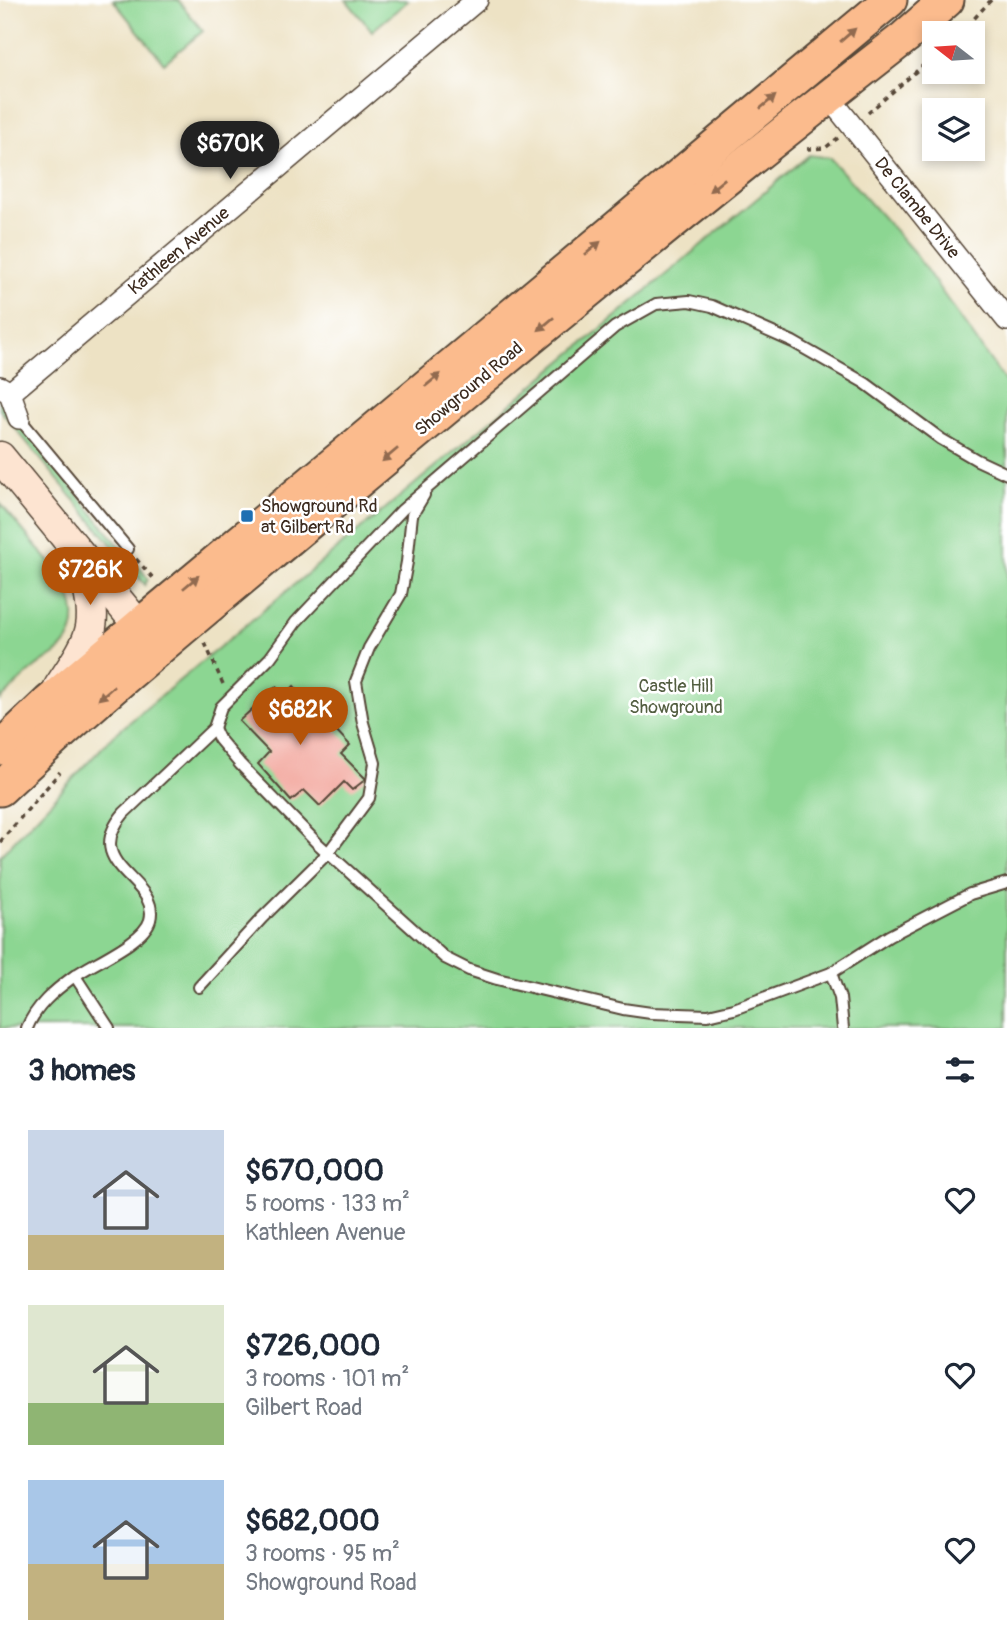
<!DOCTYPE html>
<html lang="en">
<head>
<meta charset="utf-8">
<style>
  :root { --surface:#fff; --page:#f6f6f7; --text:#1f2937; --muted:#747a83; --accent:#b45309 }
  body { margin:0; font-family:Pangolin,sans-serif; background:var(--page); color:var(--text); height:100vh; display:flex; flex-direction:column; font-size:26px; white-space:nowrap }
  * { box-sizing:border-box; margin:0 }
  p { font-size:23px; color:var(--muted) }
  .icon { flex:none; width:38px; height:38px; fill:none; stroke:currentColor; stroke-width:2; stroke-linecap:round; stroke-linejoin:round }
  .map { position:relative; height:1028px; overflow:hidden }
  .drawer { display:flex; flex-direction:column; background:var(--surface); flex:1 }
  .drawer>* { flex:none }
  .needle { width:46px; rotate:287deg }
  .buttons { position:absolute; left:922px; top:21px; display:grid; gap:14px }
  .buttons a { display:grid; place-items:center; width:63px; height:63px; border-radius:0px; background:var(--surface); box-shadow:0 4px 10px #0003; font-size:35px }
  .price { position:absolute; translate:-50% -60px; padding:0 16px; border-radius:24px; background:var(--accent); color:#fff; font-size:23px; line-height:46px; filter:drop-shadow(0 2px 4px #0008) }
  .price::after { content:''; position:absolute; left:50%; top:42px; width:21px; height:16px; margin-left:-10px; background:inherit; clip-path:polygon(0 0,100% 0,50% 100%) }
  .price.active { background:#222; color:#fff }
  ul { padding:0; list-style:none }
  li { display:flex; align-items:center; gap:21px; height:175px; padding:0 28px }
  li span { display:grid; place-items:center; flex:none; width:196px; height:140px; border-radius:0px; color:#555 }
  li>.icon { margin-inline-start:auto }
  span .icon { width:84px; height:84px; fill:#fffc; stroke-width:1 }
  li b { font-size:30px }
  h2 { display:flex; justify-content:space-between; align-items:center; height:84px; padding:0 28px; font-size:30px }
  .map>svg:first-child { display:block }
</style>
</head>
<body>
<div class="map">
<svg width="1007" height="1028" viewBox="0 0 1007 1028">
  <rect width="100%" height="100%" fill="#fff"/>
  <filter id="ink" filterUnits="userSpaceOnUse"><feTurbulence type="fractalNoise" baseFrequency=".0143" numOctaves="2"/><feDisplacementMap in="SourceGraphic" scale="14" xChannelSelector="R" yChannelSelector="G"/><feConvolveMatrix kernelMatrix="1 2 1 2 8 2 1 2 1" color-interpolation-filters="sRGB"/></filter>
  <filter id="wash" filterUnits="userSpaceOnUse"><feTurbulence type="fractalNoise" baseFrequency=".00686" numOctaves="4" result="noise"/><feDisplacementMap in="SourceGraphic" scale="28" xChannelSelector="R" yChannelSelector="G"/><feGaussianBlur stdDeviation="1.57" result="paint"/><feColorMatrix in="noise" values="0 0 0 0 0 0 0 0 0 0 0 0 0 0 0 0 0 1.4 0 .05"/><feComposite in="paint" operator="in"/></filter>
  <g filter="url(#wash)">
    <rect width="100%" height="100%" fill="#ede2c4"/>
    <g fill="#8cd692" stroke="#648058" stroke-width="2">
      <polygon points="113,0 178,0 203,31 164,63"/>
      <polygon points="346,0 409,0 372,31"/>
      <polygon points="809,155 830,158 913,251 1007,384 1007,1028 0,1028 0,856 113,736"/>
      <polygon points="0,399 125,553 128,551 148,579 145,585 0,410"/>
      <path d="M0,503L68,584L66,588C79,612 78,637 54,655C48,659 42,662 36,667C23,677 12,689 0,700Z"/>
    </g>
    <g id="blocks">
      <polygon fill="#f3aba2" points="294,686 309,703 300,711 305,717 315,708 350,745 341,754 366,779 352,790 344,782 320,806 304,790 291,801 258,764 269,752 239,721 276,687 285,696"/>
    </g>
  </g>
  <g filter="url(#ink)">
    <use href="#blocks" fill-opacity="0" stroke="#564637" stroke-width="2"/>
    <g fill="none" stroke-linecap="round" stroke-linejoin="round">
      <defs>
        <g id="lane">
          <polyline points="19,418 128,549"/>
          <polyline points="214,728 219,739 240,764 317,843 445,958 469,970 497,979 623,1009 651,1013 708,1015 734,1009 831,973 889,936 970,894 1007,883"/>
          <polyline points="831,973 840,998 843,1028"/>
          <polyline points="75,976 109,1028"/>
          <polyline points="199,987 262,918 328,853 369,798 375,763 363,723 356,681 369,648 401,594 407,562 412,515 424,495"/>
          <path d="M27,1028C36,1006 54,991 73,977C92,963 144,942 150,920C161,879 78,867 124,813L214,728L221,707L270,658L296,622L402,510L615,327L656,304L689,301L712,306L793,342L865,383L941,439L977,460L1007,474"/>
        </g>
        <g id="street">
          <polyline points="828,96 1007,320"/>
          <polyline points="0,387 10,393 19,418"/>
          <polyline points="10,393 477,0"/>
        </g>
        <g id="secondary">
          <polyline points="0,457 139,626"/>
          <path d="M59,687C96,631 99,628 82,562"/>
        </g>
        <g id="primary">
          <polyline points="0,748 49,702 139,626 890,0"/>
          <path d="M0,789C111,685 229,590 345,492C530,338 715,185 905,37L947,0"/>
        </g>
      </defs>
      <use href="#lane" stroke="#564637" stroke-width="14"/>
      <use href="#street" stroke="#564637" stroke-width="24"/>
      <use href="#secondary" stroke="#564637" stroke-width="33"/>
      <use href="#primary" stroke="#564637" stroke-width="37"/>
      <g stroke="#564637" stroke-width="3.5" stroke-dasharray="5 5" stroke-linecap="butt">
        <polyline points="961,33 991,0"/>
        <polyline points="868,113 934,56"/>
        <polyline points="807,149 825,148 838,138"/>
        <polyline points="136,559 154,579"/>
        <polyline points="205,643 223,684"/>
        <polyline points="0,842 60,772"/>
      </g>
      <use href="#lane" stroke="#fff" stroke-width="10"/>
      <use href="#street" stroke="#fff" stroke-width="21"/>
      <use href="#secondary" stroke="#fde4d1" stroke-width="30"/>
      <use href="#primary" stroke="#fbbb8d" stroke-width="33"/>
    </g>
    <defs><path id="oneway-solid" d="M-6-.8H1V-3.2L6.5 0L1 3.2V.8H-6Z" transform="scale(1.75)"/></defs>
    <g fill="#916b50">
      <use href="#oneway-solid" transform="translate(848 35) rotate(-41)"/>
      <use href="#oneway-solid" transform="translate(768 102) rotate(-40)"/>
      <use href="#oneway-solid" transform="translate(717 185) rotate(141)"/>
      <use href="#oneway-solid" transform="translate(593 248) rotate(-40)"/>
      <use href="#oneway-solid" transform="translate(546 324) rotate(140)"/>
      <use href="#oneway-solid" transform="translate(433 380) rotate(-39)"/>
      <use href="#oneway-solid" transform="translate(390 455) rotate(140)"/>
      <use href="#oneway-solid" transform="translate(191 582) rotate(-40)"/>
      <use href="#oneway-solid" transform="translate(106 693) rotate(139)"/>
    </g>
  </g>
  <rect fill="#1f6fb2" stroke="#fff" stroke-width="2.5" x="240" y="509" width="14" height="14" rx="3.5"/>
  <g text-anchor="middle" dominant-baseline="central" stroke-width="5" stroke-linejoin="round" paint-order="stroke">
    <g font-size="18" fill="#3b2a1e" stroke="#fff">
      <text transform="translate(917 208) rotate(51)">De Clambe Drive</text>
      <text transform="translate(179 251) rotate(-40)">Kathleen Avenue</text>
      <text transform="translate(469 389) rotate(-40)">Showground Road</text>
    </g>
    <g font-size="18" fill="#3b2a1e" stroke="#fff" text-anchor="start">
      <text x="261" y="506">Showground Rd<tspan x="261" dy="21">at Gilbert Rd</tspan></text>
    </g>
    <g font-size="18" fill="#535e41" stroke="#fff">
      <text x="676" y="686">Castle Hill<tspan x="676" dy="21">Showground</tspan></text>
    </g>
  </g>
</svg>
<div class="buttons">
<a><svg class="needle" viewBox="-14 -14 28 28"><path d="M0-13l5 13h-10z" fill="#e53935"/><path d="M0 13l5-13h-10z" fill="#747a83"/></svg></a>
<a><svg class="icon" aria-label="layers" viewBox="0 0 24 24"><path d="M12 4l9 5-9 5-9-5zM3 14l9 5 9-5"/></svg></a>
</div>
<b class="price active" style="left:230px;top:181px">$670K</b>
<b class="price" style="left:90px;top:607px">$726K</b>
<b class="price" style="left:300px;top:747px">$682K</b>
</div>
<section class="drawer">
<h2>3 homes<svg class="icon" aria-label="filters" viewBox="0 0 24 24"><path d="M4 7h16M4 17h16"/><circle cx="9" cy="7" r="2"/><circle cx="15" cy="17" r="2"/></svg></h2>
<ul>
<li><span style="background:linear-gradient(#c9d6e8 75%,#c2b280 0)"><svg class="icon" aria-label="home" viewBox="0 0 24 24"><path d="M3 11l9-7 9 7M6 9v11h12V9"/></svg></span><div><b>$670,000</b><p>5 rooms · 133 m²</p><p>Kathleen Avenue</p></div><svg class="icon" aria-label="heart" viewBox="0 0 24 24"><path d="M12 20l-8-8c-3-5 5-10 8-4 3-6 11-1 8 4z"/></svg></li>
<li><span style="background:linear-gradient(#dfe7d0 70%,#8fb573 0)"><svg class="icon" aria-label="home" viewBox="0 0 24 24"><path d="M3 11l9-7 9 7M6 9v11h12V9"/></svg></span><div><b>$726,000</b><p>3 rooms · 101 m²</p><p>Gilbert Road</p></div><svg class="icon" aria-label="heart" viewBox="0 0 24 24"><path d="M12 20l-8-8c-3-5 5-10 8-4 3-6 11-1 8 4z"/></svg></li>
<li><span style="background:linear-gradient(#a9c7e8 60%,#c2b280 0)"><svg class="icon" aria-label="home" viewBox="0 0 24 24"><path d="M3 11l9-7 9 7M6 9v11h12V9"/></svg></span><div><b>$682,000</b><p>3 rooms · 95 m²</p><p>Showground Road</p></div><svg class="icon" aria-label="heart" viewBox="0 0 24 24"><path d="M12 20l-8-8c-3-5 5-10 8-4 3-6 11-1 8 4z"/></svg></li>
</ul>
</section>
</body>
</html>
